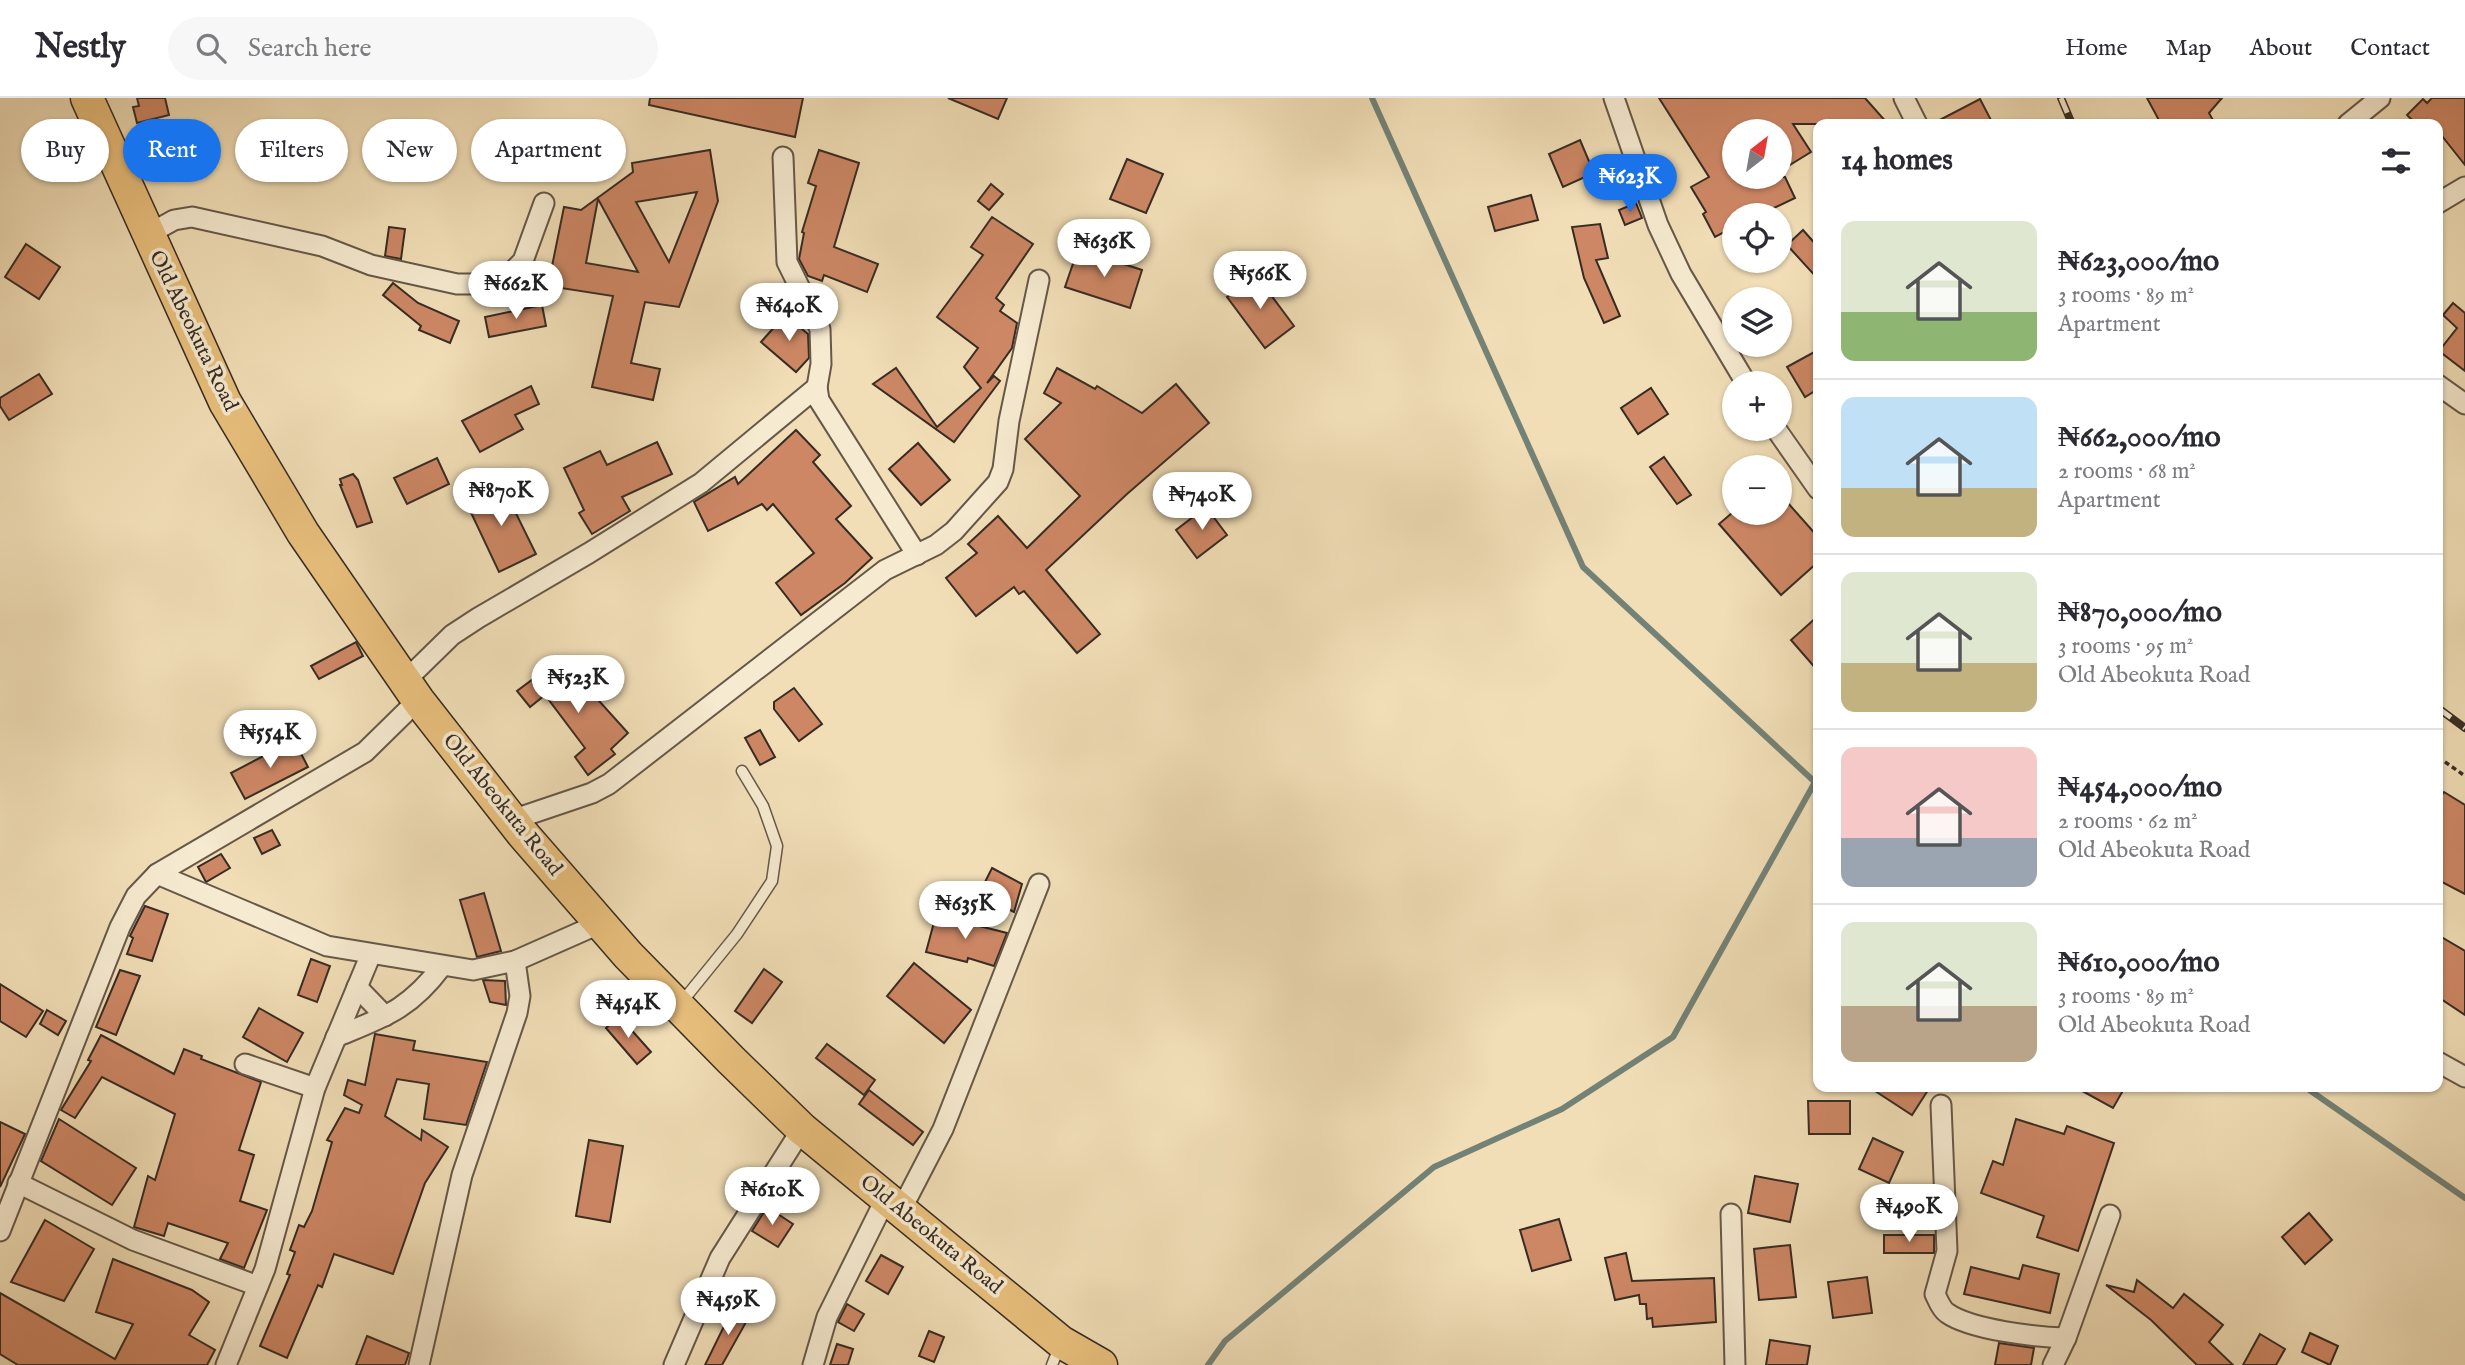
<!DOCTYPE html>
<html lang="en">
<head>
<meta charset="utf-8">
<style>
  :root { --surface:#fff; --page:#f7f7f7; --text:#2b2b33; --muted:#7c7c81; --line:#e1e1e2; --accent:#1a73e8 }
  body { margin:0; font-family:"IM FELL English",serif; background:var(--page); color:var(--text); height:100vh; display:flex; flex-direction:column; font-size:26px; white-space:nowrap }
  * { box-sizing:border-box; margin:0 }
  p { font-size:23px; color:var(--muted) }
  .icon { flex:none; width:38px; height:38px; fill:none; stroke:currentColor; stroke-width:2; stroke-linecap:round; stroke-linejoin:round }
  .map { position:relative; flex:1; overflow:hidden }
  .details { position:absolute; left:1813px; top:21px; width:630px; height:973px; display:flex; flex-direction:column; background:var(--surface); border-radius:14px; box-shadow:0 2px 5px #0004 }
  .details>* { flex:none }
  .hud { position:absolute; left:21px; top:21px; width:665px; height:63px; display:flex; gap:14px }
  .needle { width:46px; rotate:31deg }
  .buttons { position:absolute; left:1722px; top:21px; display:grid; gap:14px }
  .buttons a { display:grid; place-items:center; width:70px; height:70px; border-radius:50%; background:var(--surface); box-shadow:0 2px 5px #0004; font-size:35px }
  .price { position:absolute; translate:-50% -60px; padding:0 16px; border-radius:24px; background:#fff; color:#222; font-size:23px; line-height:46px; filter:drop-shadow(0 2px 4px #0008) }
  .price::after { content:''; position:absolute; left:50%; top:42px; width:21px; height:16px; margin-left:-10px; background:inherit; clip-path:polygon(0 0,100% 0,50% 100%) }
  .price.selected { background:var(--accent); color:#fff }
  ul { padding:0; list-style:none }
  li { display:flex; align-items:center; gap:21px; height:175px; padding:0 28px }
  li+li { border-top:2px solid var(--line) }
  li span { display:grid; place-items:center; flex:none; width:196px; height:140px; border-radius:14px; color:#555 }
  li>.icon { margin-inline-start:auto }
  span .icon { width:84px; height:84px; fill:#fffc; stroke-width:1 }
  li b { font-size:30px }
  h2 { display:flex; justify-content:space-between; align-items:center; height:84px; padding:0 28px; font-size:30px }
  .tag { padding:0 24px; border-radius:32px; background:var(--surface); box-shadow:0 2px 5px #0004; font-size:24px; line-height:63px }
  .tag.selected { background:var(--accent); color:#fff }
  header { display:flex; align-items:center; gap:42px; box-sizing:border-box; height:98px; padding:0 35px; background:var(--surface); border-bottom:2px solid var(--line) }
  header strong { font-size:33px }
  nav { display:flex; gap:38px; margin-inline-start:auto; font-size:24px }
  .search { width:490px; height:63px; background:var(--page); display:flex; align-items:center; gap:18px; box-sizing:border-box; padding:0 24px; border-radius:38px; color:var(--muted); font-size:26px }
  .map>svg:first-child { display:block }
</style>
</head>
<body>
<header>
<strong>Nestly</strong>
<div class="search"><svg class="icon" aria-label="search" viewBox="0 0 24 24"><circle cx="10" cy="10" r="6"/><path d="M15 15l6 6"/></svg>Search here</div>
<nav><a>Home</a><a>Map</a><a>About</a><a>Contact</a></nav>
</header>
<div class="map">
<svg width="2465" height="1267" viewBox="0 0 2465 1267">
  <rect width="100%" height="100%" fill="#f1deb7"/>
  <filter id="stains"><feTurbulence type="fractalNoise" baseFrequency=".00286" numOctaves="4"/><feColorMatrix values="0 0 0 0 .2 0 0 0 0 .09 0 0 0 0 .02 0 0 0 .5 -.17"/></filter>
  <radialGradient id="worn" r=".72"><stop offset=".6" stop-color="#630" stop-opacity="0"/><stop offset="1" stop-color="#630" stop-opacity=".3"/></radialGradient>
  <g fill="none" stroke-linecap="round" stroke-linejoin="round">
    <g stroke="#738277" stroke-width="6">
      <polyline points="1372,0 1583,469 1817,686"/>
      <polyline points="2305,989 2465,1100"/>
      <polyline points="1208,1267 1225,1243 1434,1069 1562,1011 1673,939 1815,684"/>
    </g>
  </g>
  <g fill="#cd8765" stroke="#372c24" stroke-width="2" fill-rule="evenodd">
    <polygon points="137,0 165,0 169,17 137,25 133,9 139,8"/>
    <polygon points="650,0 803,0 795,39 649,7"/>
    <polygon points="948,0 1007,0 998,21"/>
    <polygon points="1659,0 1865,0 1888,26 1793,26 1811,54 1780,73 1780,33 1734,33 1734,79 1785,79 1795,100 1759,117 1734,117 1734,129 1715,139 1703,116 1706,114 1691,89 1709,79"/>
    <polygon points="2147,0 2222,0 2209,15 2215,26 2161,26"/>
    <polygon points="2432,0 2465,0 2465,67 2438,33 2438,26 2416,26 2407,17 2423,1 2427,5"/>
    <polygon points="1980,1 1993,26 1932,26"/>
    <polygon points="1580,42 1594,75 1563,89 1549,56"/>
    <path d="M710,52L718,103L679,209L645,204L631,265L660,271L653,302L592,289L613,198L548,188L564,109L581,112L633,74L632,65ZM697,94L669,164L636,104ZM598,101L638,174L586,165Z"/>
    <polygon points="819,52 859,65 834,149 878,166 867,194 824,177 822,183 808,178 799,161 804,135 802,134 816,88 808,85"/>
    <polygon points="1127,61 1163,76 1146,115 1110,101"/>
    <polygon points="991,86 1003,96 989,112 978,103"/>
    <polygon points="1531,97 1538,122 1495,133 1488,109"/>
    <polygon points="1636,105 1642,120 1625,127 1619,112"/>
    <polygon points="992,119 1033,146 996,200 1004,207 1000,213 1017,225 1012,250 987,285 994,278 1000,283 954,344 873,286 896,270 937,329 981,290 964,269 978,250 937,219 983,157 971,149"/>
    <polygon points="1600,126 1608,160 1596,162 1620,218 1604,225 1584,180 1572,129"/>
    <polygon points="389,129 405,131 401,161 385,158"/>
    <polygon points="1803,132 1818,149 1818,181 1787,147"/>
    <polygon points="26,146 60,169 39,201 5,179"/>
    <polygon points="1078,151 1142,172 1130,210 1065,189"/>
    <polygon points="1256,177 1294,228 1265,250 1227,199"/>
    <polygon points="393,185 418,205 459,223 450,245 419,232 421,228 383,197"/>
    <polygon points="2453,205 2465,215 2465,273 2439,253 2457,230 2443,217"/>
    <polygon points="542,207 546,228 489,239 485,219"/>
    <polygon points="785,217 808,236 809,260 796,274 761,244"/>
    <polygon points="1818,252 1818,291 1805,299 1787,269"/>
    <polygon points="1057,270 1095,291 1097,288 1142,315 1176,286 1209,325 1127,396 1046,472 1100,536 1077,555 1024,493 1019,496 1014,489 976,518 946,480 977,455 968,446 998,418 1027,450 1080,398 1025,341 1061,305 1044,295"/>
    <polygon points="39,276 52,296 9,322 0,308 0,300"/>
    <polygon points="531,288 539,306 515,317 523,331 480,354 462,323"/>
    <polygon points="1651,290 1668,316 1638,336 1621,310"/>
    <polygon points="796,332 820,357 813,364 851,408 836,421 872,460 845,485 801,517 776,485 814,455 773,406 767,412 762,406 708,433 694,404 735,379 738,386"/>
    <polygon points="657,344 672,376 622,399 630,413 592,436 579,415 584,412 564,370 600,353 607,367"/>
    <polygon points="918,345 950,382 921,407 889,371"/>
    <polygon points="1664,359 1691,397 1677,406 1650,369"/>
    <polygon points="437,360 449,386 407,406 394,380"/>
    <polygon points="353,376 358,382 372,424 357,429 340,387 342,387 340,381"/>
    <polygon points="502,387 536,456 499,474 466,404"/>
    <polygon points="1780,396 1818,439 1818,464 1781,497 1719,426 1732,415 1780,415"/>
    <polygon points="1206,409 1227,437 1197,460 1176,432"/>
    <polygon points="1818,518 1818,573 1791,542"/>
    <polygon points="356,544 363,558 319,581 311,568"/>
    <polygon points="556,564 575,589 582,584 628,635 611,651 615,656 588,677 575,659 585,650 545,597 530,609 517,593"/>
    <polygon points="794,590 822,626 799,643 774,611 774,604"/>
    <polygon points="760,632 775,659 760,667 745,640"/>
    <polygon points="294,642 308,669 245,701 231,675"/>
    <polygon points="2444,694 2465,707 2465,796 2438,782 2438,703"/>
    <polygon points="272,732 280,747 262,756 254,740"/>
    <polygon points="221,756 230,770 206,784 198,769"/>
    <polygon points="992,770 1022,786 1014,814 979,796"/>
    <polygon points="484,795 501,853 477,859 460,802"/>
    <polygon points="145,808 168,816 152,863 127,856 133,840 130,838"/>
    <polygon points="936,817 1007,835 994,868 968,860 967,864 926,854"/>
    <polygon points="2438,837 2465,853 2465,917 2438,899"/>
    <polygon points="311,861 330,868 317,904 298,897"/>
    <polygon points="914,865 971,912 944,945 887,898"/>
    <polygon points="764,871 782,884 752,925 735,913"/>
    <polygon points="120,872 140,878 116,937 96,929"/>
    <polygon points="483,882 505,883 506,907 490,904"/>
    <polygon points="0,886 43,913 26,939 0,923"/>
    <polygon points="259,910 303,935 287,964 243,939"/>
    <polygon points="47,912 66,923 58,937 40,926"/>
    <polygon points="619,918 651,954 637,966 606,930"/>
    <polygon points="375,936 415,943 413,952 487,964 466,1027 424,1021 429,986 397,981 385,1018 421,1042 422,1032 448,1049 425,1085 393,1176 334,1156 322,1189 318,1187 287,1260 260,1248 290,1177 287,1176 295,1154 290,1152 299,1127 304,1129 312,1113 332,1044 327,1042 345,1010 359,1015 362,1007 344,997 348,982 365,987"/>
    <polygon points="101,937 174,976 184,951 202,958 201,961 261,984 239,1052 254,1057 240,1103 267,1112 244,1170 220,1161 228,1145 168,1125 164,1138 134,1129 148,1078 155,1082 175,1016 102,979 75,1020 61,1012 91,963 88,962"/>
    <polygon points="827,946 875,982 864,997 816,960"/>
    <polygon points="1869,989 1930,989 1912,1017"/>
    <polygon points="2075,989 2125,989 2113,1010"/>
    <polygon points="869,992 923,1034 913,1047 859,1006"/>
    <polygon points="1808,1003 1850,1003 1850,1036 1809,1036"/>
    <polygon points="59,1021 136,1070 112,1107 41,1063"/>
    <polygon points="2016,1021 2064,1036 2067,1028 2114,1045 2078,1153 2037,1139 2044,1118 1981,1095 1993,1063 2003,1067"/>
    <polygon points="0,1024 25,1036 0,1089"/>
    <polygon points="1873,1040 1903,1054 1889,1085 1859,1071"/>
    <polygon points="589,1042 623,1048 610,1124 576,1118"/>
    <polygon points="1755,1078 1798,1086 1790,1124 1748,1115"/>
    <polygon points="767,1109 793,1126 778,1149 752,1133"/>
    <polygon points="2309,1115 2332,1142 2305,1166 2282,1139"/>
    <polygon points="1559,1121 1571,1162 1532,1173 1520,1132"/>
    <polygon points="45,1122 94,1151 64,1203 11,1184"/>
    <rect x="1884" y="1137" width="50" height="18"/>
    <polygon points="1790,1147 1796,1199 1759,1202 1754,1151"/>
    <polygon points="1626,1155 1632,1183 1714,1180 1716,1224 1653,1229 1652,1220 1647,1221 1646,1206 1640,1206 1639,1197 1615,1202 1605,1160"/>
    <polygon points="881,1157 903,1169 888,1196 866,1183"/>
    <polygon points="113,1161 192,1192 209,1204 189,1237 215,1252 207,1267 18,1267 0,1256 0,1195 115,1261 133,1226 96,1214"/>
    <polygon points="2023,1167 2059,1176 2050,1215 1964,1196 1971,1169 2019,1181"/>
    <polygon points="1867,1179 1872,1215 1833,1220 1828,1184"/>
    <polygon points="2137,1182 2173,1210 2184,1196 2223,1227 2209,1244 2233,1267 2197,1267 2151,1222 2106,1187 2134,1194"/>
    <polygon points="847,1206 864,1216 854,1233 838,1224"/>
    <polygon points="734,1208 750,1217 722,1267 705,1267"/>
    <polygon points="929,1233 944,1239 934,1264 919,1258"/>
    <polygon points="2310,1235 2338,1248 2330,1267 2302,1254"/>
    <polygon points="2260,1236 2285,1251 2276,1267 2243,1267"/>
    <polygon points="367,1238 409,1255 405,1267 356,1267"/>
    <polygon points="1770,1242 1810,1248 1807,1267 1766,1267"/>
    <polygon points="1999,1245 2034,1250 2031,1267 1995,1267"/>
    <polygon points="837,1246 853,1251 848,1267 830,1267"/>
  </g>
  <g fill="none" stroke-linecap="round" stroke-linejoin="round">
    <defs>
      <g id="service">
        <polyline points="681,905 737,836 772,783 777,748 763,708 742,673"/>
        <polyline points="1052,1267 1060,1247"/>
      </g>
      <g id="minor">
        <polyline points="1614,0 1658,127 1681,176 1746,285"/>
        <polyline points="1904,0 1917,26"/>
        <polyline points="2348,26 2380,0"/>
        <polyline points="783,59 787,164 820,231 821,266 817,289 819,302 917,457"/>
        <polyline points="2438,105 2465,89"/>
        <polyline points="147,137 174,122 192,119 322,148 371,167 457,186 472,186 492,183 511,175 523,163 544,105"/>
        <polyline points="2438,287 2465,306"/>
        <polyline points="1776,331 1818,391"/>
        <polyline points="405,583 452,537 478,520 589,455 701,385 817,289"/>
        <polyline points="512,722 592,695 609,686 885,472 936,447 954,433 998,384 1003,371 1009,323 1039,182"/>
        <polyline points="157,776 327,848 473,872 515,863 601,825"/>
        <polyline points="357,889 385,918"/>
        <path d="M336,939C384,919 409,912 442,868"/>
        <polyline points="2438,964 2465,979"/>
        <polyline points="245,966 315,990"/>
        <path d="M1941,1007L1947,1153L1935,1196C1938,1202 1941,1211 1947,1215C1971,1232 2036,1239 2066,1240"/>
        <polyline points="18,1085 133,1142 258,1188"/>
        <polyline points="901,1112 943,1031 1039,786"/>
        <polyline points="1731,1116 1735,1267"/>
        <polyline points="0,1133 120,829 136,798 157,776 365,654 418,602"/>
        <polyline points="226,1267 265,1171 315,990 371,856"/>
        <polyline points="419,1267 462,1077 517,915 520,898 515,863"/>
        <polyline points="674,1267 720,1160 802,1031"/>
        <polyline points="813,1267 827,1219 886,1100"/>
        <polyline points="2053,1267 2066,1240 2110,1117"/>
      </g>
      <polyline id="trunk" points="87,0 225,304 303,435 418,602 522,735 628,857 731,962 802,1031 1061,1244 1101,1267"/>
    </defs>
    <use href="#service" stroke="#665849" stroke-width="13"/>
    <use href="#minor" stroke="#665849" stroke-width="23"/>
    <use href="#trunk" stroke="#372c24" stroke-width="35"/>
    <polyline stroke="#372c24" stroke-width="3.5" stroke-dasharray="5 3.5" stroke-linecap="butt" points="2438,659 2465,678"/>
    <use href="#service" stroke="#f6ead0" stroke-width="10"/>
    <use href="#minor" stroke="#f6ead0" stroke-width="19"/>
    <use href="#trunk" stroke="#e8bf7c" stroke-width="32"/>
    <defs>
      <g id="rail">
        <polyline points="2061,0 2072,26"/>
        <polyline points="2438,610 2465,630"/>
      </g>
    </defs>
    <use href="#rail" stroke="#372c24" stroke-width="8"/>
    <use href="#rail" stroke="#f6ead0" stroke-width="5" stroke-dasharray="16" stroke-linecap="butt"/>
  </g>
  <g text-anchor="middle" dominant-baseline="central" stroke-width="7" stroke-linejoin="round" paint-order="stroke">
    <g font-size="21" fill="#372c24" stroke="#f6ead0">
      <text transform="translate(193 233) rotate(64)">Old Abeokuta Road</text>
      <text transform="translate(502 707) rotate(51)">Old Abeokuta Road</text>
      <text transform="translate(931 1137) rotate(39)">Old Abeokuta Road</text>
    </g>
  </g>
  <rect width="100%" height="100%" filter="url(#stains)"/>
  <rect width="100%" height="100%" fill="url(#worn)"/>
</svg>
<div class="buttons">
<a><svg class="needle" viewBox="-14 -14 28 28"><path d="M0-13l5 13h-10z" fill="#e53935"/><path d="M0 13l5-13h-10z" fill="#7c7c81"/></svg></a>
<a><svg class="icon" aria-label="locate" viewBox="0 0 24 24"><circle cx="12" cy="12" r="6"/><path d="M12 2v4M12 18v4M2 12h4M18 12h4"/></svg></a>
<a><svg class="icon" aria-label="layers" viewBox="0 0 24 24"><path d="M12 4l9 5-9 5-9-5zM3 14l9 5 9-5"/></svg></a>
<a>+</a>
<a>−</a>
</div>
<b class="price selected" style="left:1630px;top:116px">₦623K</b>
<b class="price" style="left:1104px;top:181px">₦636K</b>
<b class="price" style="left:1260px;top:213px">₦566K</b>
<b class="price" style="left:516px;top:223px">₦662K</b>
<b class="price" style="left:789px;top:245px">₦640K</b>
<b class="price" style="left:501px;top:430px">₦870K</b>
<b class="price" style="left:1202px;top:434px">₦740K</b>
<b class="price" style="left:578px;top:617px">₦523K</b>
<b class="price" style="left:270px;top:672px">₦554K</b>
<b class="price" style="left:965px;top:843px">₦635K</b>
<b class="price" style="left:628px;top:942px">₦454K</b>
<b class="price" style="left:772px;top:1129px">₦610K</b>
<b class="price" style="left:1909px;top:1146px">₦490K</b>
<b class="price" style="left:728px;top:1239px">₦459K</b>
<div class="hud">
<a class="tag">Buy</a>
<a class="tag selected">Rent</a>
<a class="tag">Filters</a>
<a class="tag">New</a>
<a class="tag">Apartment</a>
</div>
<section class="details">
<h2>14 homes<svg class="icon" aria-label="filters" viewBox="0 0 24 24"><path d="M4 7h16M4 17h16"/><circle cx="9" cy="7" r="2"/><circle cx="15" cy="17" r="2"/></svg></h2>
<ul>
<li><span style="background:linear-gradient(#dfe7d0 65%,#8fb573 0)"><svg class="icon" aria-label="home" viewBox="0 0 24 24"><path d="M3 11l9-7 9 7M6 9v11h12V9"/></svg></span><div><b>₦623,000/mo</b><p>3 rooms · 89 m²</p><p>Apartment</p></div></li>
<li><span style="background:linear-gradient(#bfe0f5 65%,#c2b280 0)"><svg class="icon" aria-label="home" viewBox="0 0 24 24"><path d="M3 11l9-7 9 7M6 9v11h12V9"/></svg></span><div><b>₦662,000/mo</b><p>2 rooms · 68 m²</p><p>Apartment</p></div></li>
<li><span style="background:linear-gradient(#dfe7d0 65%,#c2b280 0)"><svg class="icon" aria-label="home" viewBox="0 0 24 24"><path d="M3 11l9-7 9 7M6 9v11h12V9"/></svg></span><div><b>₦870,000/mo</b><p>3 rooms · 95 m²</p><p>Old Abeokuta Road</p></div></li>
<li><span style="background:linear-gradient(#f6c9c9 65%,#9aa5b1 0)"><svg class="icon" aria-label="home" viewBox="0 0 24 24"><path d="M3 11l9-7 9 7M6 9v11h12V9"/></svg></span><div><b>₦454,000/mo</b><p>2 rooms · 62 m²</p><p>Old Abeokuta Road</p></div></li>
<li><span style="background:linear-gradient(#dfe7d0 60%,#b9a48a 0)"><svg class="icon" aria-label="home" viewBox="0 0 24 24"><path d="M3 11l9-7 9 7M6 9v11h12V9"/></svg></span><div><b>₦610,000/mo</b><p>3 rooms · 89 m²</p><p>Old Abeokuta Road</p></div></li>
</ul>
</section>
</div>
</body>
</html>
